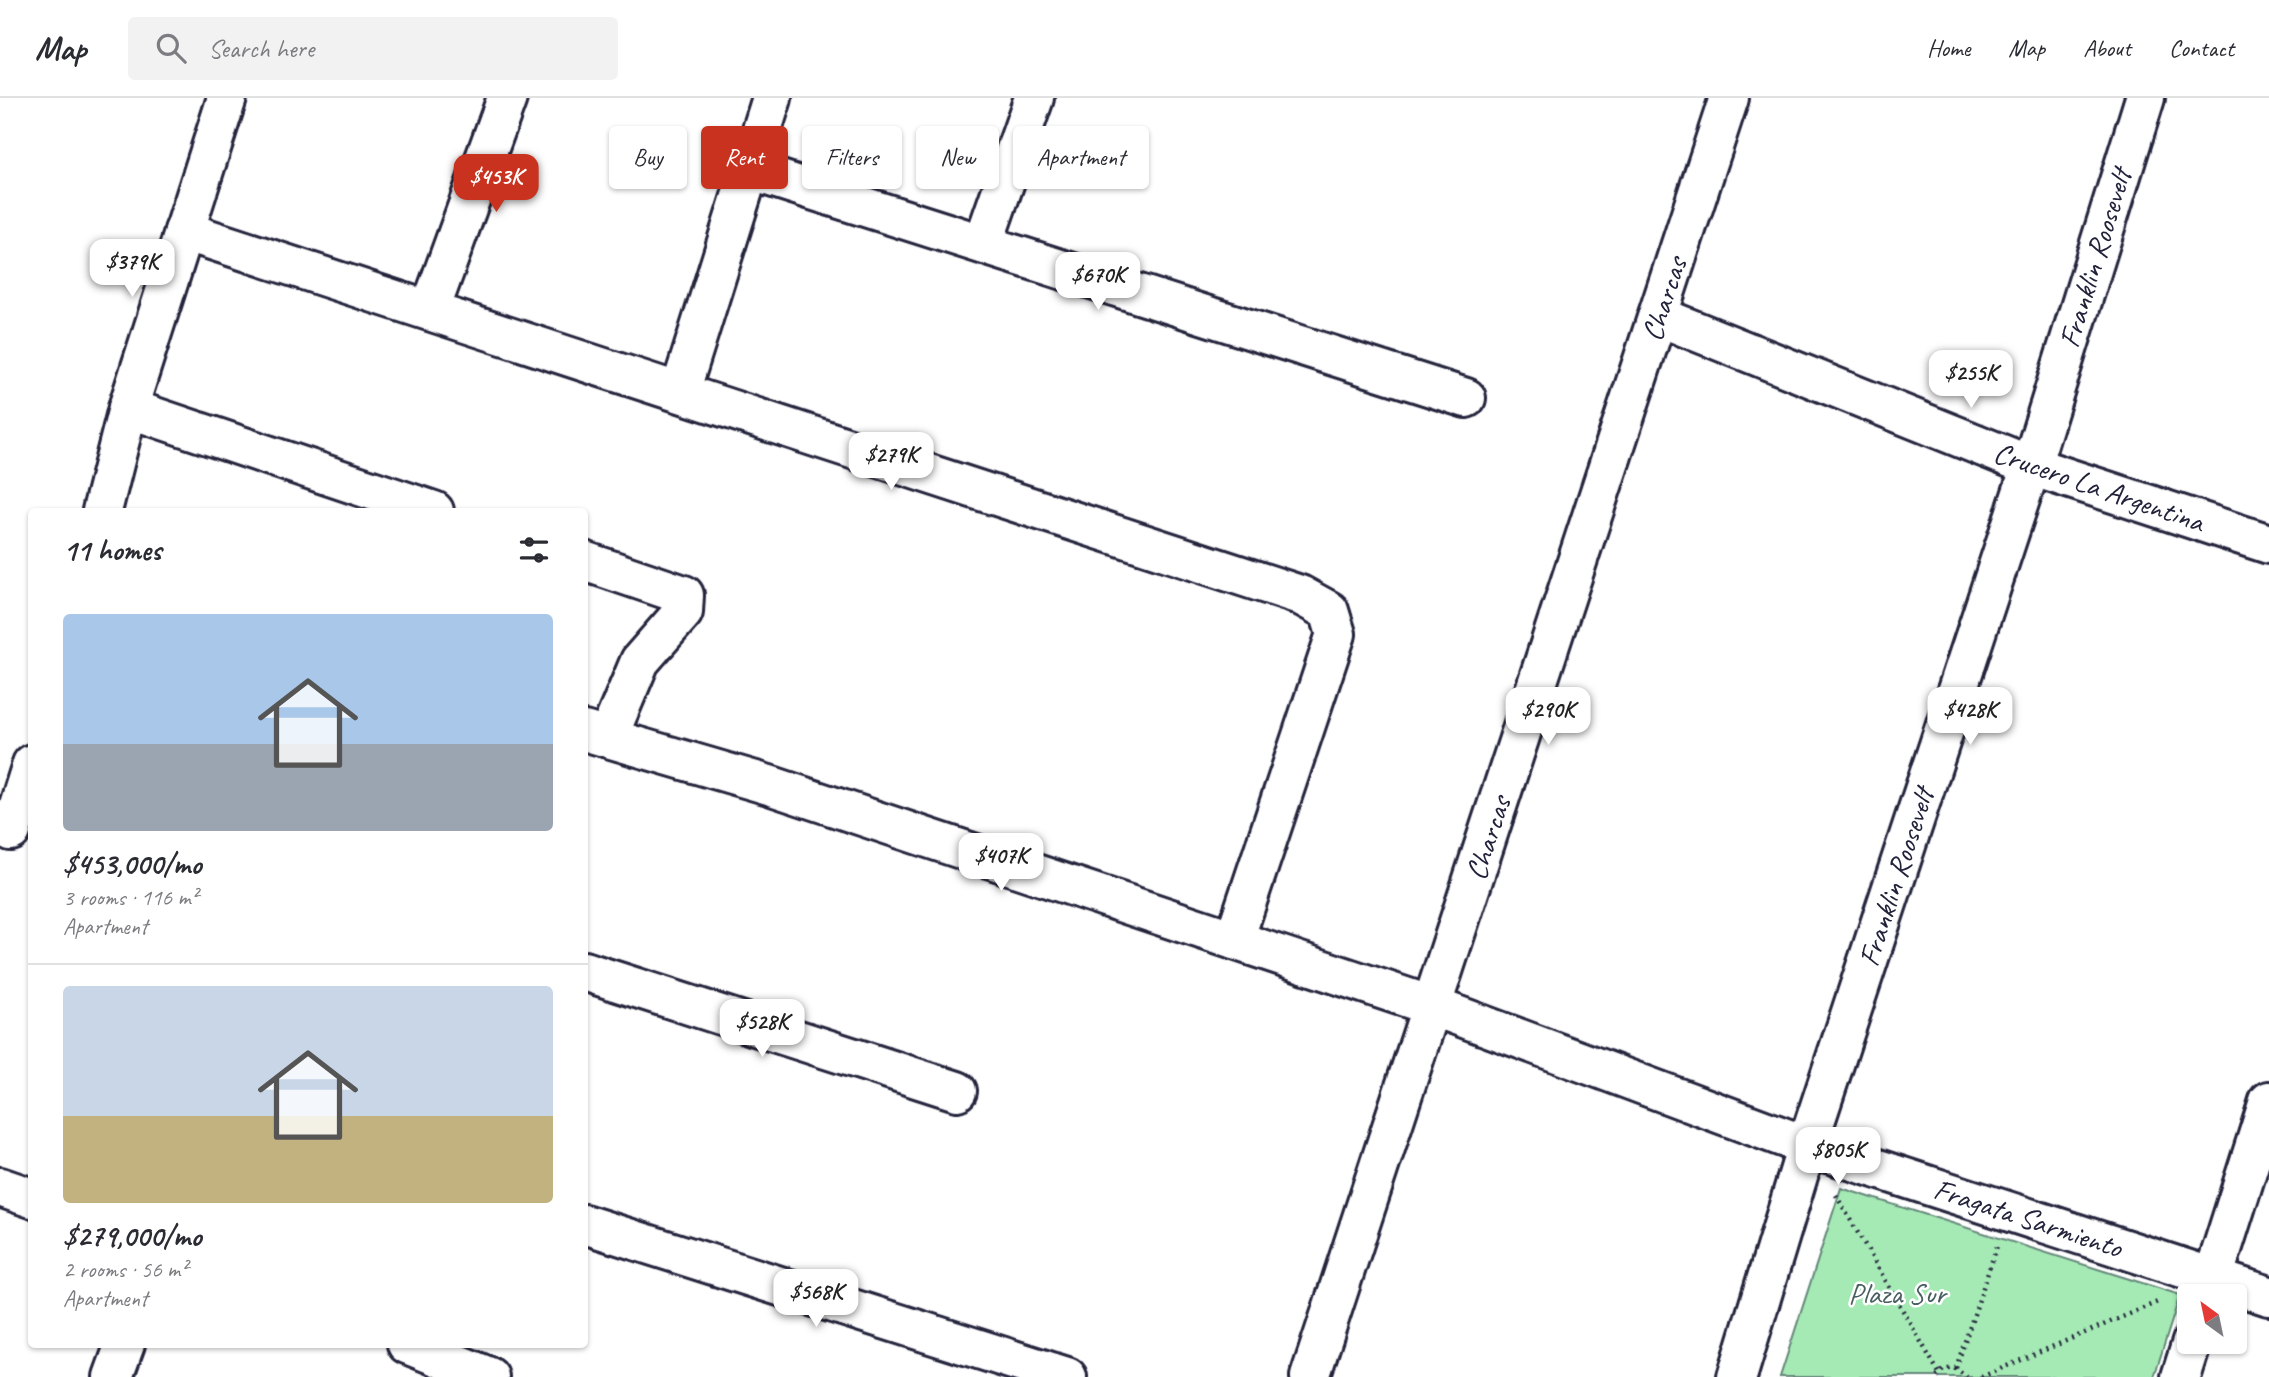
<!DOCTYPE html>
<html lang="en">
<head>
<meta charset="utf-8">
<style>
  :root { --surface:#fff; --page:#f2f2f3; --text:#2b2b33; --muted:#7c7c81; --line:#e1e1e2; --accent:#c8321e }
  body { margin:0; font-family:Caveat,sans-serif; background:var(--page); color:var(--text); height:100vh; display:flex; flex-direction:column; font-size:26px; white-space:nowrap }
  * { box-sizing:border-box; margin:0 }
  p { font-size:23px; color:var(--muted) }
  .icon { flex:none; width:38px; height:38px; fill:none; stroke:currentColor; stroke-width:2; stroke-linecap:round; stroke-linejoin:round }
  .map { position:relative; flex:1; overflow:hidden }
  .side { position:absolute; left:28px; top:410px; width:560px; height:840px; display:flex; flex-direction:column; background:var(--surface); border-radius:7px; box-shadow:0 2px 5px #0004 }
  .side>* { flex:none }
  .guide { position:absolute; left:609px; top:28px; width:665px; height:63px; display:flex; gap:14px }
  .needle { width:46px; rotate:327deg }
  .fabs { position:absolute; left:2177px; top:1186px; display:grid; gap:14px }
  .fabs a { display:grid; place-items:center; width:70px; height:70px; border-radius:7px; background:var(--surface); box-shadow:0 2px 5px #0004; font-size:35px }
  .price { position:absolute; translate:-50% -60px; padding:0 16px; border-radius:14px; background:#fff; color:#222; font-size:23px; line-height:46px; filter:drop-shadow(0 2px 4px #0008) }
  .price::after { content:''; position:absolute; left:50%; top:42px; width:21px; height:16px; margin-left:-10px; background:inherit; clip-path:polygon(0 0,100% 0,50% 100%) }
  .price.selected { background:var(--accent); color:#fff }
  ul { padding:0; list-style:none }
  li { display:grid; align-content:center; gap:14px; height:371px; padding:0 35px }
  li+li { border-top:2px solid var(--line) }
  li span { display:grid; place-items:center; height:217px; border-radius:7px; color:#555 }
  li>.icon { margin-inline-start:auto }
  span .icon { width:126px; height:126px; fill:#fffc; stroke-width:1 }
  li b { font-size:30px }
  h2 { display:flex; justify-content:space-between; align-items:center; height:84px; padding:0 35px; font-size:30px }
  .tag { padding:0 24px; border-radius:7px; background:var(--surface); box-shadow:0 2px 5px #0004; font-size:24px; line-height:63px }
  .tag.selected { background:var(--accent); color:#fff }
  header { display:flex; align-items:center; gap:42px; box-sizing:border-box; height:98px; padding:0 35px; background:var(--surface); border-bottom:2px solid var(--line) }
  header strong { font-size:33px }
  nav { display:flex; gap:38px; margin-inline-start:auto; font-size:24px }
  .search { width:490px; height:63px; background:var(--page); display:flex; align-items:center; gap:18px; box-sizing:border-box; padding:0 24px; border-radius:7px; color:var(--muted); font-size:26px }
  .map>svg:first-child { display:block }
</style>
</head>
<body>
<header>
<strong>Map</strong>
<div class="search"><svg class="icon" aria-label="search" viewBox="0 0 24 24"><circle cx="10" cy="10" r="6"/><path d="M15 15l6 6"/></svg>Search here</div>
<nav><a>Home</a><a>Map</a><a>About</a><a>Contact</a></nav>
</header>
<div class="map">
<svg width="2269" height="1279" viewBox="0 0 2269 1279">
  <rect width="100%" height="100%" fill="#fff"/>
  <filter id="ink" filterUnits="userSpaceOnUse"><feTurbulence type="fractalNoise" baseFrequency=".0143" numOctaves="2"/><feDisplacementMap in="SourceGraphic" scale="14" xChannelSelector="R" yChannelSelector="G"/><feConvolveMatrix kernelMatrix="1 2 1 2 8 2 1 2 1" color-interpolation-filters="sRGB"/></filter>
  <g filter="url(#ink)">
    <polygon fill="#a5eab5" stroke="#648678" stroke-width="2" points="1841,1090 2180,1197 2154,1279 1780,1279"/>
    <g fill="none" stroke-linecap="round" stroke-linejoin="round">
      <defs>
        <g id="minor">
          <polyline points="749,72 1466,300"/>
          <polyline points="184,133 1300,497 1329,513 1336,536 1234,842"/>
          <polyline points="983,146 1034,0"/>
          <polyline points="430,212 507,0"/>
          <polyline points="1658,218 2031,368 2269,446"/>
          <polyline points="680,294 772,0"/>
          <polyline points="128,310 434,413"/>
          <polyline points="102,413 128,310 227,0"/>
          <polyline points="584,463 684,497 683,514 640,563 608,639"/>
          <polyline points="584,633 769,687 1432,908 1807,1048 2269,1198"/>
          <polyline points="11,733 32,666"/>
          <polyline points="584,873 957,993"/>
          <polyline points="0,1089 32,1100"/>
          <polyline points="584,1126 1067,1279"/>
          <polyline points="2207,1199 2269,1003"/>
          <polyline points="407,1246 489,1279"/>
          <polyline points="113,1279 125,1246"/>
          <polyline points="1310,1279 1729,0"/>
          <polyline points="1737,1279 1807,1048 2031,368 2145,0"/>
          <polyline points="2181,1279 2192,1244"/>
        </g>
      </defs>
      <use href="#minor" stroke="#22223b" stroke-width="44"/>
      <g stroke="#22223b" stroke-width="4.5" stroke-dasharray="2 5" stroke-linecap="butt">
        <polyline points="1836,1097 1939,1275"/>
        <polyline points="1956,1270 1997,1148"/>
        <polyline points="1937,1279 1943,1272 1954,1270 1967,1279"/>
        <polyline points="1981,1279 2160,1203"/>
      </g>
      <use href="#minor" stroke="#fff" stroke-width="38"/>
    </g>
  </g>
  <g text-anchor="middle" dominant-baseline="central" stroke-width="5" stroke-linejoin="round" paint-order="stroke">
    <g font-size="30" fill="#22223b" stroke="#fff">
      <text transform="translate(2095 160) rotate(-73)">Franklin Roosevelt</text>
      <text transform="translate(1664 201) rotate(-72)">Charcas</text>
      <text transform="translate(2099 389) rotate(19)">Crucero La Argentina</text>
      <text transform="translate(1488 740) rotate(-72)">Charcas</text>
      <text transform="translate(1896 779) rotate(-72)">Franklin Roosevelt</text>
      <text transform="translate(2028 1120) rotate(18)">Fragata Sarmiento</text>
    </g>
    <g font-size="30" fill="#495e60" stroke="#fff">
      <text x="1897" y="1195">Plaza Sur</text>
    </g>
  </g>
</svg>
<div class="fabs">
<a><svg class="needle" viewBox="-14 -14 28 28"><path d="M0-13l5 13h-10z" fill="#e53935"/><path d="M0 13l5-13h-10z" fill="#7c7c81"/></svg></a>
</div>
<b class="price selected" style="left:496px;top:116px">$453K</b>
<b class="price" style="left:132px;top:201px">$379K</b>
<b class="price" style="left:1098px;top:214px">$670K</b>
<b class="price" style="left:1971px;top:312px">$255K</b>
<b class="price" style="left:891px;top:394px">$279K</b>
<b class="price" style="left:1548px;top:649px">$290K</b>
<b class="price" style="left:1970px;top:649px">$428K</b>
<b class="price" style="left:1001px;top:795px">$407K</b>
<b class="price" style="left:762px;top:961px">$528K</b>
<b class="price" style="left:1838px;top:1089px">$805K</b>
<b class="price" style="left:816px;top:1231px">$568K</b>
<div class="guide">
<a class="tag">Buy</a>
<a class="tag selected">Rent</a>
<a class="tag">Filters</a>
<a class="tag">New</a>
<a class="tag">Apartment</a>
</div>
<section class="side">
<h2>11 homes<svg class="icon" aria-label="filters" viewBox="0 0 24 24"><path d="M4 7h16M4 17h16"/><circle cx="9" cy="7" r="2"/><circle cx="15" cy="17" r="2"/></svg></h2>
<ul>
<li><span style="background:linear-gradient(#a9c7e8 60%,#9aa5b1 0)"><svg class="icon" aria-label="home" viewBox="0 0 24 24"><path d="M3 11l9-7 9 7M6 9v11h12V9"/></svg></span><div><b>$453,000/mo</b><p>3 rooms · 116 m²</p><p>Apartment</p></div></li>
<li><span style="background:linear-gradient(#c9d6e8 60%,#c2b280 0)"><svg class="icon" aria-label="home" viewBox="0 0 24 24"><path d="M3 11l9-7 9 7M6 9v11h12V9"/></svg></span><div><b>$279,000/mo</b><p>2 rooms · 56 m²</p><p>Apartment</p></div></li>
</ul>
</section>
</div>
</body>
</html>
